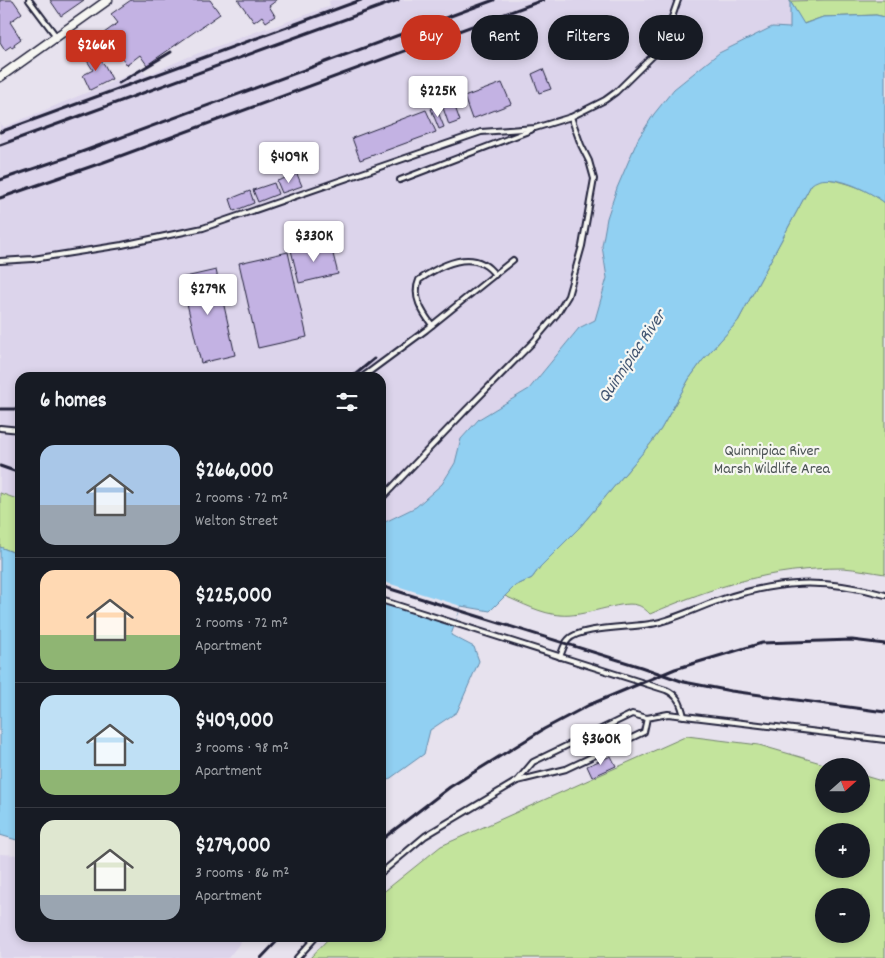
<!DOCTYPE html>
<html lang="en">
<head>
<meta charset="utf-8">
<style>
  :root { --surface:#171b24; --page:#242831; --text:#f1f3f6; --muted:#9ea1a6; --line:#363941; --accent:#c8321e }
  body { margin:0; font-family:Dekko,sans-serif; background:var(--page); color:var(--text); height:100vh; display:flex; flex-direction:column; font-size:19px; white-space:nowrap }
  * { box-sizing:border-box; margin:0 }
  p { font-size:16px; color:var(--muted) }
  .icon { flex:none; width:28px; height:28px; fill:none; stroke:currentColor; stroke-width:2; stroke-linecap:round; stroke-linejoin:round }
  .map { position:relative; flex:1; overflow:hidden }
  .details { position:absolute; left:15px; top:372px; width:371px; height:570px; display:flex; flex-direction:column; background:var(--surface); border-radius:15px; box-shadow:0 2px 8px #0003 }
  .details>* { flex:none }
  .banner { position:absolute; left:401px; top:15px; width:409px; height:45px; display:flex; gap:10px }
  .needle { width:32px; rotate:69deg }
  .buttons { position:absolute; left:815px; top:758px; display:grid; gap:10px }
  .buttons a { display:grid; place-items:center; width:55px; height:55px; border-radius:50%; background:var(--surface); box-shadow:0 2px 8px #0003; font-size:25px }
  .price { position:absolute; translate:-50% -42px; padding:0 11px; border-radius:5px; background:#fff; color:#222; font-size:16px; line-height:32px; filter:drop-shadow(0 1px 2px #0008) }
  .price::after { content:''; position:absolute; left:50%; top:30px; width:15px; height:11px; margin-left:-8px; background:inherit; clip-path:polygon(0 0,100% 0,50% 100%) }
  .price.selected { background:var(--accent); color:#fff }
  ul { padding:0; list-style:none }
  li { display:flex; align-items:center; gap:15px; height:125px; padding:0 25px }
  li+li { border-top:1px solid var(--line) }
  li span { display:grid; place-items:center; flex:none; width:140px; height:100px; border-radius:15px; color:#555 }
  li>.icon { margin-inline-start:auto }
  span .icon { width:60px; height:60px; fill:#fffc; stroke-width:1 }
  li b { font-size:21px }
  h2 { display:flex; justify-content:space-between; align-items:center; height:60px; padding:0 25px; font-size:21px }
  .tag { padding:0 18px; border-radius:22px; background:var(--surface); box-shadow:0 2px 8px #0003; font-size:18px; line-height:45px }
  .tag.selected { background:var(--accent); color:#fff }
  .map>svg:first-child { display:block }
</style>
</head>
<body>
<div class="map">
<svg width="885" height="958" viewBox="0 0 885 958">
  <rect width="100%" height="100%" fill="#e7e2ee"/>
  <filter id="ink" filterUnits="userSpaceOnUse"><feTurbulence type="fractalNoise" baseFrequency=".02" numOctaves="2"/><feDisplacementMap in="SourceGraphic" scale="10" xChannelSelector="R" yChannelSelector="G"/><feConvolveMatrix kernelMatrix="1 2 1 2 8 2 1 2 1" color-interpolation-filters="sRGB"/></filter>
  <g filter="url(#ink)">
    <g fill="#dcd4eb">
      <polygon points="332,0 823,0 790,1 790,28 772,27 719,53 674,89 602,246 607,278 595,320 579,328 529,389 479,419 461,439 455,463 442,484 416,507 381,524 381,378 20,378 20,500 0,493 0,123 4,127 124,77 141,68 146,75 154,72 188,57 266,28 267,29 330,6 329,1"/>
      <polygon points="0,854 20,855 20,938 244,938 228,958 0,958"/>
    </g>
    <g fill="#c3e49c" stroke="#72836c" fill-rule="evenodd">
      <polygon points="823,0 885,0 885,17 876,15 823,17 803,24 790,1"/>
      <path d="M827,179C847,182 869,190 885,203V574C871,572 857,569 843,568C771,568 715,586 650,614C647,611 642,606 637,605C621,600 582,618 560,615C542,614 521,603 505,596L515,586L532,578L540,567L579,528L651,443L661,429L689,379L702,361L738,321L811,185L816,180Z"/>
      <polygon points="0,493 20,500 20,555 0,547"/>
      <path d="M687,736L759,745L831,766H824V804H861V775L885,782V958H310L329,938H381V894L441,846ZM861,831V869H824V831ZM861,896V934H824V896Z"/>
    </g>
    <g fill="#91d0f2" stroke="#658aa9">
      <path d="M790,1L804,24L823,17L876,15L885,17V203C870,191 827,169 811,185L738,321L702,361L689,379L661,429L651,443L579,528L540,567L532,578L515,586L490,611L461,606L451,635L474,647L479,661L457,712L430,730L424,754L381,785V524L416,507L442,484L455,463L461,439L479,419L529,389L579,328L595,320L607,278L602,246L607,218L617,188L638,139L654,114L674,89L719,53L772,27L790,28Z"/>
      <polygon points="0,547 20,555 20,841 0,835"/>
    </g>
    <polygon fill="#e7e2ee" points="381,581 461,606 454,626 381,604"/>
    <g fill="#c3b2e3" stroke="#22223b">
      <polygon points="0,0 13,0 22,13 10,22 21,39 14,44 15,46 12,48 11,46 5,50 0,42"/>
      <polygon points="50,0 84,0 61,16"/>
      <polygon points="131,0 210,0 220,14 147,65 140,55 127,65 104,33 118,23 111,14"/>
      <polygon points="238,0 277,0 269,6 275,16 266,22 262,16 254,22"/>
      <polygon points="90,52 104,64 112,79 90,90 83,75 93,70 84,56"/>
      <polygon points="543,69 551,89 539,93 532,74"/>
      <polygon points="502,83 511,104 472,119 464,97"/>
      <polygon points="453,101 460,121 449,125 442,105"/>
      <polygon points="436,107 444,127 439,129 431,109"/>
      <polygon points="426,110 436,132 360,160 352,138"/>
      <polygon points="297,174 302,186 282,193 277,181"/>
      <polygon points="274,183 278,194 258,202 253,190"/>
      <polygon points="250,191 254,203 234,211 230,199"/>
      <polygon points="322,243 325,252 332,250 338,274 299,283 291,250"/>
      <polygon points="288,252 307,337 258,348 239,263"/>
      <polygon points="216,270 235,355 201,363 181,278"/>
      <polygon points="611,756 616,766 592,777 587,766"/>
    </g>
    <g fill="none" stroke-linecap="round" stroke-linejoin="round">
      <defs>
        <g id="lane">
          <polyline points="29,0 56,36"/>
          <polyline points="656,51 656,41 661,27 670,23"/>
          <polyline points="400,180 531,130"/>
          <polyline points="0,261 33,259 122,245 203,228 481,132 535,128 571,117"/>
          <path d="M432,325C422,312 412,296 419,280C442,264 475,247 495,275"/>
          <polyline points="361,378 426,330 513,260"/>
          <polyline points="0,428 20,430"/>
          <polyline points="381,499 466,410 534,341 557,314 568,296 582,246 594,179 589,161 581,145 571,117 605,100 616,92 665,44 672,29 670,23 678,0"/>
          <path d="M381,600L666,690C678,695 681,704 684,716"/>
          <path d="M560,657C562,652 564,644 568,640C579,626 636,628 656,623C677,618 697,608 717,601C776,580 824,578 885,595"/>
          <polyline points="517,781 533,762 632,714 647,718 668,714 885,740"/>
          <polyline points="381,873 425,836 517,781 566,769 644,732 647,718"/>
          <polyline points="297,958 315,938"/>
        </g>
        <polyline id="street" points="0,77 108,0"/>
      </defs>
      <use href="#lane" stroke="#22223b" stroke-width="8"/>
      <use href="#street" stroke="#22223b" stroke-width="11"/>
      <use href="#lane" stroke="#f6f6f2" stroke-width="4"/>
      <use href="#street" stroke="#f6f6f2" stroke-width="8"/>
      <g stroke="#22223b" stroke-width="3">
        <polyline points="119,83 171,52"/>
        <polyline points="0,132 361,0"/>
        <polyline points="0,145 398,0"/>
        <polyline points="0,180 68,157 494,0"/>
        <polyline points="0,198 104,162 543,0"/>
        <polyline points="351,378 374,359"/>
        <polyline points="0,409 20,409"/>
        <polyline points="0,466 20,473"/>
        <polyline points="381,586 641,667 684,682 731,691 885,712"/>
        <polyline points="381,840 450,787 544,729 589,705 675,669 762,643 852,640 885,644"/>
        <polyline points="261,958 280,938"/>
      </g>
    </g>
  </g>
  <g text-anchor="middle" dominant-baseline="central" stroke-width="4.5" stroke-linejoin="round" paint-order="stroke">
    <g font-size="16" fill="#4a5253" stroke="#f6f6f2">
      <text x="772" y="451">Quinnipiac River<tspan x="772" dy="18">Marsh Wildlife Area</tspan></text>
    </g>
    <g font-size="18" font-style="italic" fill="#435672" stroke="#f6f6f2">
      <text transform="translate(633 357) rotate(-56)">Quinnipiac River</text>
    </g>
  </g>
</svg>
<div class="buttons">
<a><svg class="needle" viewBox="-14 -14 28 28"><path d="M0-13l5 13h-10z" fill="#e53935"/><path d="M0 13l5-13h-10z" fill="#9ea1a6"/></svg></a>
<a>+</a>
<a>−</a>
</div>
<b class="price selected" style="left:96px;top:72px">$266K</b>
<b class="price" style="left:438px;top:118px">$225K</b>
<b class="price" style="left:289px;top:184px">$409K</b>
<b class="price" style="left:314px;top:263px">$330K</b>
<b class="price" style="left:208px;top:316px">$279K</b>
<b class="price" style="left:601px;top:766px">$360K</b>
<div class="banner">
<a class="tag selected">Buy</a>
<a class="tag">Rent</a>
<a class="tag">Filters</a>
<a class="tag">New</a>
</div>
<section class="details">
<h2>6 homes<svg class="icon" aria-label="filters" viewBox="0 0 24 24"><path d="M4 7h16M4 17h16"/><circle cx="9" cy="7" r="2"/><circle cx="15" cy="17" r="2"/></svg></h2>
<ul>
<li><span style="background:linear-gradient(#a9c7e8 60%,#9aa5b1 0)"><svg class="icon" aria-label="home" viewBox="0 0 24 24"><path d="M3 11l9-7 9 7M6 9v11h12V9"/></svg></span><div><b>$266,000</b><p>2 rooms · 72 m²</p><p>Welton Street</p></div></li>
<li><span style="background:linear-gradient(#ffd9b3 65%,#8fb573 0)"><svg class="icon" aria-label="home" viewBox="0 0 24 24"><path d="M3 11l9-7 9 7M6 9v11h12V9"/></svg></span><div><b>$225,000</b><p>2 rooms · 72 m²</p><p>Apartment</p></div></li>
<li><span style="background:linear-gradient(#bfe0f5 75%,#8fb573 0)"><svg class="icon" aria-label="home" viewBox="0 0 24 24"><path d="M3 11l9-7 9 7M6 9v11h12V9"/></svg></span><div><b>$409,000</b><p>3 rooms · 98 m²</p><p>Apartment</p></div></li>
<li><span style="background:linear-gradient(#dfe7d0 75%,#9aa5b1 0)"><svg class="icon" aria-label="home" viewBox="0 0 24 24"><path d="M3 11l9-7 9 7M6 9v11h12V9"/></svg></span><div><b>$279,000</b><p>3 rooms · 86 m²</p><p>Apartment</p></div></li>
</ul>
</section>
</div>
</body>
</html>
